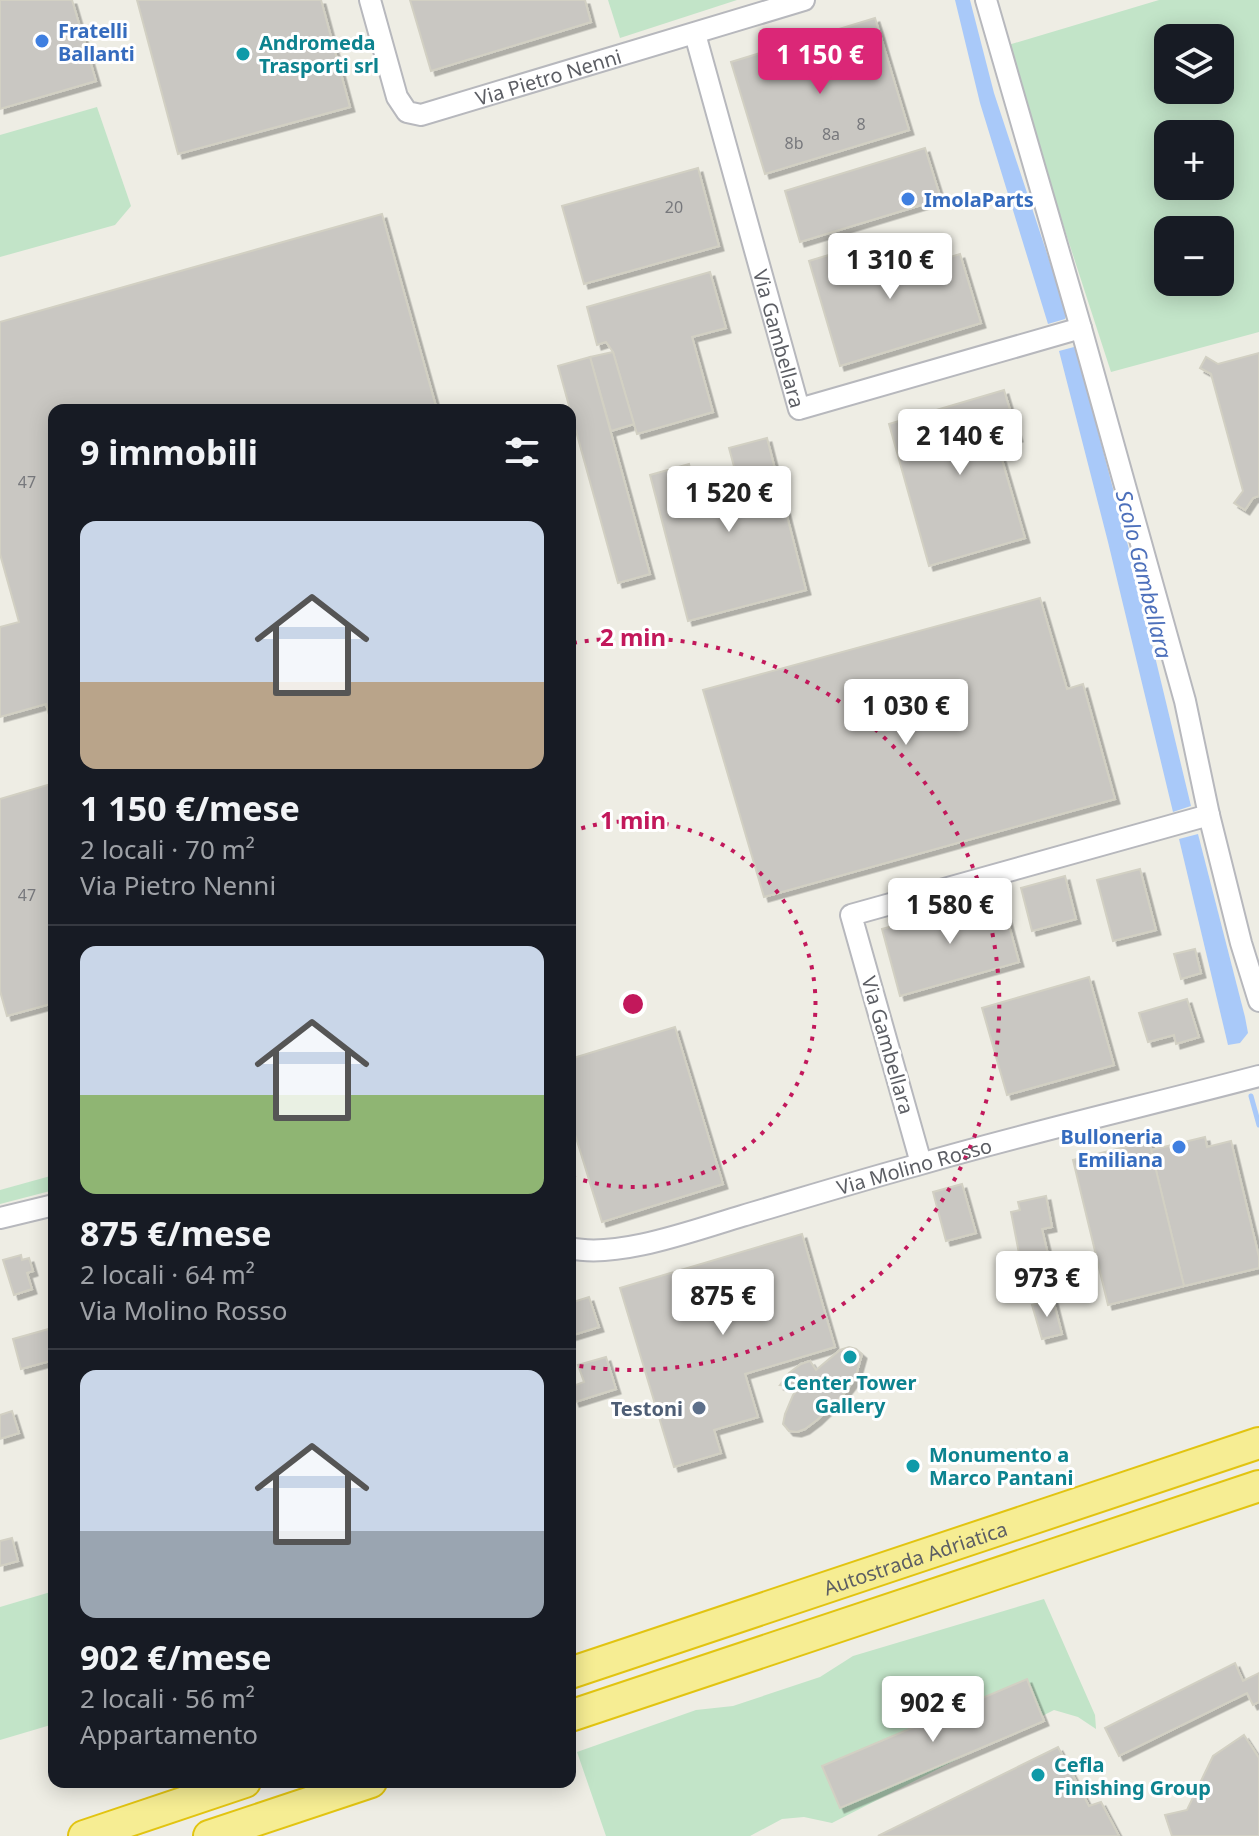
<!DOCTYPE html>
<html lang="it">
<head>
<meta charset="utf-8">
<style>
  :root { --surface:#171b24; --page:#20242c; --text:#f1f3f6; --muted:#9ea1a6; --line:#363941; --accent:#db2777 }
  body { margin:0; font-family:"Noto Sans",sans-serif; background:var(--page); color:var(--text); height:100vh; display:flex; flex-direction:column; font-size:30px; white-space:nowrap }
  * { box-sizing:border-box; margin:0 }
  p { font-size:26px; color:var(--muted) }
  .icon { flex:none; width:44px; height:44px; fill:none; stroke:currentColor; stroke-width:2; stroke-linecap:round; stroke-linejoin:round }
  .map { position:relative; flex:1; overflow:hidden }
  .panel { position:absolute; left:48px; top:404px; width:528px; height:1384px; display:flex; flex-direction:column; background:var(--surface); border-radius:16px; box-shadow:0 4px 20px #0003 }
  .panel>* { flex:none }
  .controls { position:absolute; left:1154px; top:24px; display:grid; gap:16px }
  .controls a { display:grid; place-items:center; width:80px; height:80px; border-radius:16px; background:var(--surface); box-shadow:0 4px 20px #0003; font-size:40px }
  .price { position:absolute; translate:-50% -68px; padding:0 18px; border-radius:8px; background:#fff; color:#222; font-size:26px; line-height:52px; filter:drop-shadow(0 2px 4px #0008) }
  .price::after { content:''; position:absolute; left:50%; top:48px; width:24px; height:18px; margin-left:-12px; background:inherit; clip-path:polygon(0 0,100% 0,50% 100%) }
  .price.current { background:var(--accent); color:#fff }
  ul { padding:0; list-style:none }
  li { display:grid; align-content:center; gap:16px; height:424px; padding:0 32px }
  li+li { border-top:2px solid var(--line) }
  li span { display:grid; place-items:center; height:248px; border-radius:16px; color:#555 }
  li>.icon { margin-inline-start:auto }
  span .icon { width:144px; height:144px; fill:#fffc; stroke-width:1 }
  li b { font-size:34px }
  h2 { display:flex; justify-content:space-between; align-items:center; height:96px; padding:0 32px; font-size:34px }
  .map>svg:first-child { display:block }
</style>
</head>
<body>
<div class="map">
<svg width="1259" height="1836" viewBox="0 0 1259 1836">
  <defs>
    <filter id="shadow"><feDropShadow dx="4.5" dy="4.5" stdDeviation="0" flood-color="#0004"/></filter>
  </defs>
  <rect width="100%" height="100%" fill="#eeede4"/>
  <g fill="#c2e4c8" fill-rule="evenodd">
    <polygon points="608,0 737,0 620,38"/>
    <path d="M1159,0H1259V332L1111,372L1005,46ZM1168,38H1220V90H1168ZM1168,134H1220V186H1168ZM1168,230H1220V282H1168Z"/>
    <polygon points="97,107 131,206 115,225 0,257 0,135"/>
    <polygon points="54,1175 54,1190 0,1204 0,1190"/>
    <polygon points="54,1591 54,1724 0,1740 0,1607"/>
    <polygon points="1044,1599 1095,1715 1096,1729 1078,1717 1054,1710 832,1823 804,1817 782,1819 750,1836 606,1836 577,1752 696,1710 733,1706 820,1677 853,1656"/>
  </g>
  <g fill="#a9c9f9">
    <polygon points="955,0 970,0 994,93 1067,314 1065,319 1048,324 980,103"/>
    <polygon points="1074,347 1080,363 1131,557 1191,806 1173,812 1108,542 1059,351"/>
    <polygon points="1198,834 1245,1017 1248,1033 1240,1043 1228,1045 1179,839"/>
  </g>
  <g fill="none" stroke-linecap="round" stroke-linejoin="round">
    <polyline stroke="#a9c9f9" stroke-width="5" points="1251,1096 1259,1125"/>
  </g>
  <g fill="#c9c7c2" stroke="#d2d0c3" stroke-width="2" filter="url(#shadow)">
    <polygon points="0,0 72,0 96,81 0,109"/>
    <polygon points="137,0 321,0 350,107 178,154"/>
    <polygon points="410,0 585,0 591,22 431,71"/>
    <polygon points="875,18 909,130 765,174 731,62"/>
    <polygon points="925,148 941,199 800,242 785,191"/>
    <polygon points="698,168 719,246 584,284 562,206"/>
    <polygon points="382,214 437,410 54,410 54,733 46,704 0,717 0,627 19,622 0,554 0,322"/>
    <polygon points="881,239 892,275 960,254 981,323 840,366 809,261"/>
    <polygon points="710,272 726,328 692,337 713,412 637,434 613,352 606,342 597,345 587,307"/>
    <polygon points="613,352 634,424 611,431 590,357"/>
    <polygon points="1259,353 1259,496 1253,498 1245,510 1234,503 1243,491 1211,374 1200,368 1206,357 1218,364"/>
    <polygon points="590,357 650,574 618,583 558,366"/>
    <polygon points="1004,390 1018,437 997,443 1025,538 929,566 889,424"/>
    <polygon points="767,438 806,590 688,621 650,475 689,464 694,485 736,474 729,448"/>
    <polygon points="1040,598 1067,689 1083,684 1115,799 764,897 703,690"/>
    <polygon points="54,783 54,1003 7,1016 0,991 0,799"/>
    <polygon points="1140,869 1156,930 1113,941 1097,880"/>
    <polygon points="1065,876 1076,919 1032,931 1021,888"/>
    <polygon points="1001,896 1019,962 900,996 882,929"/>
    <polygon points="1195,949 1201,973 1181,979 1174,954"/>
    <polygon points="1089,977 1114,1065 1007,1095 982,1008"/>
    <polygon points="1187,999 1199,1037 1176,1044 1174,1035 1148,1042 1139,1013"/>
    <polygon points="675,1027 723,1184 602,1222 570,1118 570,1059"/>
    <polygon points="1205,1137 1207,1147 1231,1141 1259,1257 1259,1268 1184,1286 1151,1150"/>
    <polygon points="1149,1141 1184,1286 1108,1305 1073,1160"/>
    <polygon points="962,1184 976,1233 946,1241 933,1192"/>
    <polygon points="1046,1196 1052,1227 1042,1229 1050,1263 1022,1269 1011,1212 1020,1210 1018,1202"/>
    <polygon points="802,1234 835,1347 745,1374 758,1417 714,1430 721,1453 674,1467 620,1288"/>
    <polygon points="21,1255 22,1260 29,1258 33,1271 27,1273 32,1289 14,1295 3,1260"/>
    <polygon points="589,1297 599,1327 570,1336 570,1303"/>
    <polygon points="1053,1299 1062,1334 1042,1339 1032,1305"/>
    <polygon points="52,1328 54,1335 54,1360 21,1369 13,1339"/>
    <polygon points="849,1347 856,1349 862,1354 855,1379 842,1396 817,1420 805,1429 797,1432 789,1431 783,1424 785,1414 793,1395 801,1386 780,1385 789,1373 801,1364 810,1361 816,1370 840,1350"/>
    <polygon points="606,1357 616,1389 575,1402 570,1387 584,1382 578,1365"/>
    <polygon points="12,1411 19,1433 0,1439 0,1415"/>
    <polygon points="12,1538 18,1561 0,1566 0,1541"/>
    <polygon points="1235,1663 1243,1681 1259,1673 1259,1702 1253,1705 1247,1693 1119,1756 1105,1728"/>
    <polygon points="1027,1679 1044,1721 840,1808 822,1766"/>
    <polygon points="1244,1735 1259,1758 1259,1836 1172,1836 1165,1815 1187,1810 1213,1756"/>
    <polygon points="1058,1747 1089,1806 1101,1802 1119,1836 878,1836"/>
  </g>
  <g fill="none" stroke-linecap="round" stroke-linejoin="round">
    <defs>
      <g id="minor">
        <path id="s1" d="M370,0L397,97L407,112L421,115L804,0"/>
        <polyline points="986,0 1081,328 1185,701 1209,815 1241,943 1259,1001"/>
        <path id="s2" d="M695,34L799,409L1081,328"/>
        <polyline points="921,1163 851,915 1209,815"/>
        <polyline points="0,1218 54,1205"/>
        <path id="s3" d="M570,1248C617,1259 695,1230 742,1216C800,1199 858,1181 917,1165C1030,1132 1145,1106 1259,1076"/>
      </g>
      <g id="highway">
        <path id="s4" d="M570,1673L1259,1443"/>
        <polyline points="570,1716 1259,1486"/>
        <polyline points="84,1836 245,1782"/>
        <polyline points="209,1836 371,1782"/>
      </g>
    </defs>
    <use href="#minor" stroke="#b7b8bd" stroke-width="24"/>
    <use href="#highway" stroke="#e2c410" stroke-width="34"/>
    <use href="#minor" stroke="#fff" stroke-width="20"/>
    <use href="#highway" stroke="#f6ed93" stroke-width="30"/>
  </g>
  <g fill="none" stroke="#c2185b" stroke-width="4" stroke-dasharray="4 8">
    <path d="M570 832A183 183 0 1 1 570 1176"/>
    <path d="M573 643A366 366 0 1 1 573 1365"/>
  </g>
  <g fill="#3f7fe0" stroke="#fff" stroke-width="3">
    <circle cx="42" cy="41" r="8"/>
    <circle cx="908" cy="199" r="8"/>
    <circle cx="1179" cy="1147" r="8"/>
  </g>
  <g fill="#0f9aa8" stroke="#fff" stroke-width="3">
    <circle cx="243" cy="54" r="8"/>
    <circle cx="850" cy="1357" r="8"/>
    <circle cx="913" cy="1466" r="8"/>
    <circle cx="1038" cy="1775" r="8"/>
  </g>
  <circle fill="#5c6f8a" stroke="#fff" stroke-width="3" cx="699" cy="1408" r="8"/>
  <g text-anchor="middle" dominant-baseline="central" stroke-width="6" stroke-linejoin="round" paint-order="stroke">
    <g font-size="16" fill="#77787c">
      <text x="861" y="124">8</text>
      <text x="831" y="134">8a</text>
      <text x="794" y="143">8b</text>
      <text x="674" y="207">20</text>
      <text x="27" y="482">47</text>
      <text x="27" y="895">47</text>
    </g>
    <g font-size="20" font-weight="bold" fill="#366cbe" stroke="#fff" text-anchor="start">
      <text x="58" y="30">Fratelli<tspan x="58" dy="23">Ballanti</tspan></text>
      <text x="924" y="199">ImolaParts</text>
      <text x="1163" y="1136" text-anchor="end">Bulloneria<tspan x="1163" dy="23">Emiliana</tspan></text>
    </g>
    <g font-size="20" font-weight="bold" fill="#0d838f" stroke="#fff" text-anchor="start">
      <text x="259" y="42">Andromeda<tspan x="259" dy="23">Trasporti srl</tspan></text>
      <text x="850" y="1382" text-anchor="middle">Center Tower<tspan x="850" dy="23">Gallery</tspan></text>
      <text x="929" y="1454">Monumento a<tspan x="929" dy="23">Marco Pantani</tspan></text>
      <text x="1054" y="1764">Cefla<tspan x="1054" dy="23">Finishing Group</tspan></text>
    </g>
    <g font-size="20" fill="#5c5e64" stroke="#fff">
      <text stroke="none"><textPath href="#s1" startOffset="266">Via Pietro Nenni</textPath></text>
      <text stroke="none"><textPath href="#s2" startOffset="316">Via Gambellara</textPath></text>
      <text transform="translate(888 1045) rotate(74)">Via Gambellara</text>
      <text stroke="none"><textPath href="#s3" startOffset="356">Via Molino Rosso</textPath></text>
      <text stroke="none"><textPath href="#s4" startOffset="364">Autostrada Adriatica</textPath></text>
    </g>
    <g font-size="20" font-weight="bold" fill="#4e5e75" stroke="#fff" text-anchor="end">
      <text x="683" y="1408">Testoni</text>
    </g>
    <g font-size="22" font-style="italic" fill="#4d70bb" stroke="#fff">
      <text transform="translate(1145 574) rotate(76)">Scolo Gambellara</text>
    </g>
  </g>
  <circle cx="633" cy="1004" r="12" fill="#c2185b" stroke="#fff" stroke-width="4"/>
  <g font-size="24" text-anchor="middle" font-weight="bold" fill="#c2185b" stroke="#fff" stroke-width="6" stroke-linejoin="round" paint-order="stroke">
    <text x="633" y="646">2 min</text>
    <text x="633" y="829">1 min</text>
  </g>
</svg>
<div class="controls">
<a><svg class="icon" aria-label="layers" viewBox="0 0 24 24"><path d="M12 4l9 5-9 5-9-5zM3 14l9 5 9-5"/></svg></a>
<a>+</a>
<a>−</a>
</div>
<b class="price current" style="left:820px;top:96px">1 150 €</b>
<b class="price" style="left:890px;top:301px">1 310 €</b>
<b class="price" style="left:960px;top:477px">2 140 €</b>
<b class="price" style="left:729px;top:534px">1 520 €</b>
<b class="price" style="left:906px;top:747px">1 030 €</b>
<b class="price" style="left:950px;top:946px">1 580 €</b>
<b class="price" style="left:1047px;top:1319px">973 €</b>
<b class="price" style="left:723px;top:1337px">875 €</b>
<b class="price" style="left:933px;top:1744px">902 €</b>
<section class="panel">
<h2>9 immobili<svg class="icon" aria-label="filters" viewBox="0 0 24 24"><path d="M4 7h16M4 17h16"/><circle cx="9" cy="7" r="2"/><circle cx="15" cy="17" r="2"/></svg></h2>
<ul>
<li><span style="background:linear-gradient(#c9d6e8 65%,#b9a48a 0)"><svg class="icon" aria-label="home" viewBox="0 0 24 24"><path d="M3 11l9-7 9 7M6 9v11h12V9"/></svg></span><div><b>1 150 €/mese</b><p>2 locali · 70 m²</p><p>Via Pietro Nenni</p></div></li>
<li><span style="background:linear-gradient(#c9d6e8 60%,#8fb573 0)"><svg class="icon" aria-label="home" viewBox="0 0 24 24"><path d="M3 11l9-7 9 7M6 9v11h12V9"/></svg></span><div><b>875 €/mese</b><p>2 locali · 64 m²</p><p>Via Molino Rosso</p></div></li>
<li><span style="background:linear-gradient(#c9d6e8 65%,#9aa5b1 0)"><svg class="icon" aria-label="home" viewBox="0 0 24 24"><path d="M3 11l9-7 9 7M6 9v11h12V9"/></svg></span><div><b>902 €/mese</b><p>2 locali · 56 m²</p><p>Appartamento</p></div></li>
</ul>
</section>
</div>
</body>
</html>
